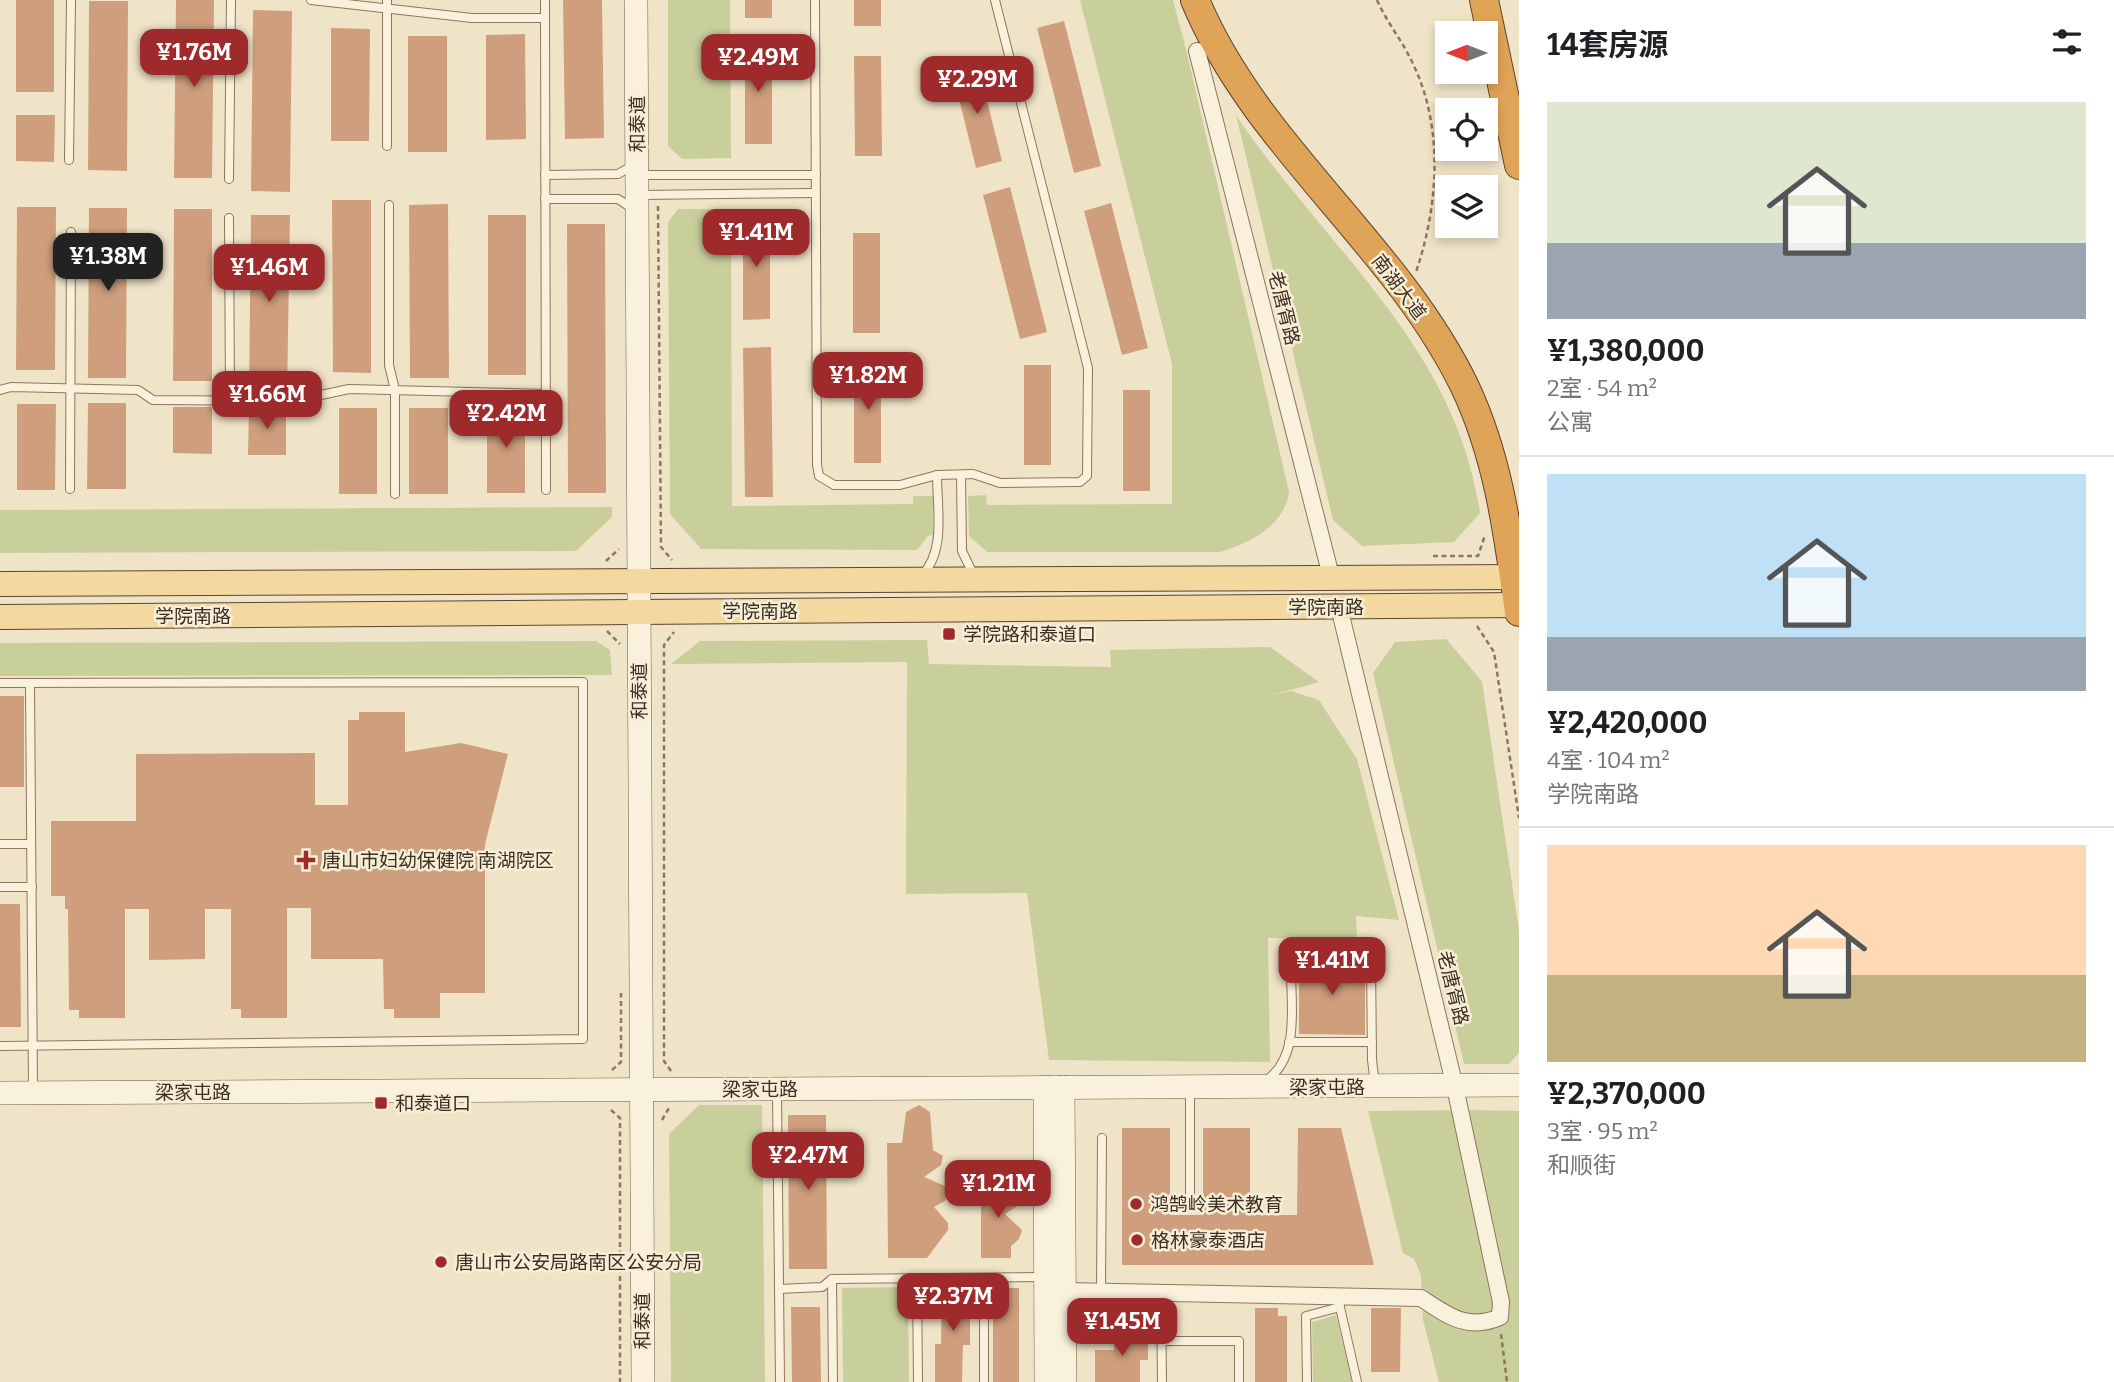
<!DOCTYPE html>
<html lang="zh">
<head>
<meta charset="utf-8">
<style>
  :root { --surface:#fff; --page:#f2f2f2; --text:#202124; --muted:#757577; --line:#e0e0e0; --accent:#9e2a2b }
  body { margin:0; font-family:Bitter,"Noto Sans SC",serif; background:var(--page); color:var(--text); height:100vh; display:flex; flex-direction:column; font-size:26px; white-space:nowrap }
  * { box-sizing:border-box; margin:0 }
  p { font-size:23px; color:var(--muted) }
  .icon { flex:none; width:38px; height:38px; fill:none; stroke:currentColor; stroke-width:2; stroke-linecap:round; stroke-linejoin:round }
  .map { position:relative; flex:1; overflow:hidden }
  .details { display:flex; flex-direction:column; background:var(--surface); width:595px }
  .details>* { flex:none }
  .needle { width:46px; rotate:270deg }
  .controls { position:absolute; left:1435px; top:21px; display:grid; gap:14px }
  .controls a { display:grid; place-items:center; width:63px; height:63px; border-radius:0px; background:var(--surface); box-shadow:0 4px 10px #0003; font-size:35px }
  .price { position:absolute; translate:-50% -60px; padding:0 16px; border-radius:14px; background:var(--accent); color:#fff; font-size:23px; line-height:46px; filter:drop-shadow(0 2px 4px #0008) }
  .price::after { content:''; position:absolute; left:50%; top:42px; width:21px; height:16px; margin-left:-10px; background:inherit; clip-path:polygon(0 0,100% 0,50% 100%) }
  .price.active { background:#222; color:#fff }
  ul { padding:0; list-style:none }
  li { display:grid; align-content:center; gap:14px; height:371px; padding:0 28px }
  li+li { border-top:2px solid var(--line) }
  li span { display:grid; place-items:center; height:217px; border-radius:0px; color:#555 }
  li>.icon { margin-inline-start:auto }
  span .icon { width:126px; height:126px; fill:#fffc; stroke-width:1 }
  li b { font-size:30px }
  h2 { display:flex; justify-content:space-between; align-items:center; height:84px; padding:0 28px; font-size:30px }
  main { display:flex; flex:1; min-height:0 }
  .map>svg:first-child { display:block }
</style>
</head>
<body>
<main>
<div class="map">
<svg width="1519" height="1382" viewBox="0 0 1519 1382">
  <rect width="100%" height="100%" fill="#f0e4c8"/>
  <g fill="#c9cf9b">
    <polygon points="668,0 730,0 731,158 682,159 668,146"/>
    <path d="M1080,0H1173L1185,45L1289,492C1285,525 1250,543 1220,552H987L969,536L968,496L986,495L987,505L1172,504V364Z"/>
    <path d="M1236,115C1324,247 1456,345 1480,513L1454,542L1362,546L1333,520Z"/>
    <polygon points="678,209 731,209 732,506 913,504 913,496 933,496 933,535 928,536 917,550 701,549 670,514 668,222"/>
    <polygon points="612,507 612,517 576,551 0,553 0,510"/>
    <polygon points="1446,639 1482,681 1519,931 1519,1053 1509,1064 1464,1064 1373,673 1395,642"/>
    <polygon points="927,640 929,664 1111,667 1110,650 1270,647 1319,682 1272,695 1291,691 1319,700 1357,759 1399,920 1356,916 1357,940 1268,938 1270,1062 1049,1060 1027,893 906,894 907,662 671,664 700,641"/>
    <polygon points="596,641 610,650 612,675 0,676 0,643"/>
    <polygon points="699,1105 762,1105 765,1382 671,1382 669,1134"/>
    <polygon points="1473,1110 1519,1111 1519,1382 1439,1382 1423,1320 1421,1275 1414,1259 1403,1253 1368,1111"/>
    <polygon points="908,1287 909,1382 843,1382 842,1288"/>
    <polygon points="1336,1315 1352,1382 1313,1382 1312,1322"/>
  </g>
  <g fill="#cf9f7d">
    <rect x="16" y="0" width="38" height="92"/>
    <polygon points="176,0 214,0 212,178 174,178"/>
    <polygon points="563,0 602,0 604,138 565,139"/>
    <rect x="745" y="0" width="27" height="18"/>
    <rect x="854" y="0" width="27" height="26"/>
    <polygon points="89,1 128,1 127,171 88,170"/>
    <polygon points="253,10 292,11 290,192 251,191"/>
    <polygon points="1064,21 1101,166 1074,173 1037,28"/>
    <polygon points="331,28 370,29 369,141 331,141"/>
    <polygon points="525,34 526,139 486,140 486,35"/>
    <rect x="408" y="36" width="39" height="116"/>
    <rect x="745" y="44" width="27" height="100"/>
    <polygon points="854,56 881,56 882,156 855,156"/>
    <polygon points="978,64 1002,161 976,168 952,70"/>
    <polygon points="16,115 55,115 54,162 16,161"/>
    <polygon points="1010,187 1047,332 1020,339 983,195"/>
    <polygon points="332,200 371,200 371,373 333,372"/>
    <polygon points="1111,203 1148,348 1122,355 1084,211"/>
    <polygon points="448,204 449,378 410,378 409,205"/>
    <polygon points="17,207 56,207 55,370 16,370"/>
    <polygon points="89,208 127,208 126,378 88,378"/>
    <polygon points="174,209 212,209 212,381 173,381"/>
    <polygon points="251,215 290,215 287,394 249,394"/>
    <rect x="488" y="215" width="38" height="160"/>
    <polygon points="743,219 770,219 770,319 743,320"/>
    <polygon points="567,224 605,224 606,493 568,493"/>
    <rect x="853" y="233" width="27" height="100"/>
    <polygon points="771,347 773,497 745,497 743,348"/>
    <rect x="854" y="362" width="27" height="101"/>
    <rect x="1024" y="365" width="27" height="100"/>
    <rect x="1123" y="390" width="27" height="101"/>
    <polygon points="88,403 126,403 126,489 87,489"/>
    <polygon points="17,404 56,404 55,490 17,490"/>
    <polygon points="173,407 212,407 212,454 173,453"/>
    <polygon points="249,407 286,408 286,455 248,455"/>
    <rect x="487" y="407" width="38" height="86"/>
    <rect x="339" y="408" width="38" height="86"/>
    <rect x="409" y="408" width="39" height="86"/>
    <rect x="0" y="696" width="24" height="91"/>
    <polygon points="359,712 405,712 405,752 461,743 508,754 485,844 485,993 440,993 440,1018 394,1018 394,1009 384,1009 383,959 311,959 311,908 287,908 287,1018 241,1018 241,1009 231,1009 231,909 205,909 205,959 149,960 149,909 125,909 125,1018 79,1018 79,1010 69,1010 68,909 65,909 65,896 51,896 51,821 136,821 136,754 315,753 315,805 348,805 348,720 359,720"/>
    <polygon points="0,904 20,904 21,1027 0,1027"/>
    <polygon points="1303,958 1359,959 1359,970 1365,970 1365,1035 1299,1034 1299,970 1303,970"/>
    <polygon points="919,1105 930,1112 933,1150 943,1156 941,1165 924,1177 945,1186 948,1190 945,1201 934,1207 948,1223 948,1230 927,1258 888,1258 887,1143 902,1143 906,1112"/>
    <polygon points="788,1115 826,1115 827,1269 789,1269"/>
    <polygon points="1122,1128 1170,1128 1170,1215 1203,1215 1203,1128 1250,1128 1250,1215 1297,1215 1298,1128 1341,1128 1374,1265 1122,1265"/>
    <polygon points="981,1182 1009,1182 1009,1187 1021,1192 1022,1203 1005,1214 1022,1230 1019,1239 1011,1246 1011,1258 981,1258"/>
    <polygon points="970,1284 970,1345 963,1345 962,1382 935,1382 935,1344 941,1344 942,1285"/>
    <rect x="993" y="1288" width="26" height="94"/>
    <polygon points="791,1307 820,1307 821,1382 792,1382"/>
    <polygon points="1255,1308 1278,1308 1278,1316 1287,1316 1287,1382 1255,1382"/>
    <polygon points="1371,1308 1401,1308 1400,1372 1371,1372"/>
    <polygon points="1114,1328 1140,1328 1141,1344 1148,1344 1148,1360 1140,1360 1140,1382 1095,1382 1095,1350 1114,1350"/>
  </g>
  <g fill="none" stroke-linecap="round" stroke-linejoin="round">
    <defs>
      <g id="lane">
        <polyline points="311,0 472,18 545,18"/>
        <polyline points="545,0 546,490"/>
        <polyline points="815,0 817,465 819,476 834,485 900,485 937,475 973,474 1000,483 1080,482 1087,476 1088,368 995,0"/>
        <polyline points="387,146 387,0"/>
        <polyline points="69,160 71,0"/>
        <polyline points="545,175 618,174 632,166"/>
        <polyline points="640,175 816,175"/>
        <polyline points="229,179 231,0"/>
        <polyline points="640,195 816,193"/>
        <polyline points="545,199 618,199 633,209"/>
        <polyline points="389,205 389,365 395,390 395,494"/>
        <polyline points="229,218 230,400"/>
        <polyline points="0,390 11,387 138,390 153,400 293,401 349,389 546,394"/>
        <polyline points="961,475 962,551 974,576"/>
        <polyline points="70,489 71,232"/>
        <path d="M922,575C946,551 937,508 937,475"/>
        <polyline points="0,683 583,682 583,1039 0,1046"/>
        <polyline points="30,683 33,1090"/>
        <polyline points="0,844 31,844"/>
        <polyline points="0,887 32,887"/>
        <polyline points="1289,1042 1372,1042"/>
        <path d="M1265,1081C1302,1058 1290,1001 1291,964L1294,956L1302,951H1360L1371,961L1372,1060L1374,1076L1380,1082"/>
        <polyline points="1190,1090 1190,1201"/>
        <polyline points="777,1092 780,1382"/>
        <polyline points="917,1278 918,1382"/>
        <polyline points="984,1278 984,1382"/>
        <polyline points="779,1289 822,1287 832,1279"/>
        <polyline points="1101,1292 1102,1138"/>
        <polyline points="1161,1293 1162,1382"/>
        <polyline points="1339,1303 1357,1382"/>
        <polyline points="1161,1341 1239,1341 1239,1382"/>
        <polyline points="833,1382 832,1279 1043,1277"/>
        <polyline points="1307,1382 1306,1316 1340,1307"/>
      </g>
      <g id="street">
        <polyline points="1197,51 1331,576"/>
        <path d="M1064,1291L1421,1298C1448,1316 1468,1331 1500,1317L1501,1302L1455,1087L1339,607"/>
      </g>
      <g id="secondary">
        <polyline points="636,0 643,1382"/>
        <polyline points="1045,1087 1046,1382"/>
        <polyline points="1063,1087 1065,1382"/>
        <polyline points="0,1093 1519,1085"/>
      </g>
      <g id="primary">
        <polyline points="0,584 1519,577"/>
        <polyline points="0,617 1519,605"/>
      </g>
      <g id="highway">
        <path d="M1195,0C1256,147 1396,244 1465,387C1499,459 1508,534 1519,612"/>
        <polyline points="1484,0 1519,165"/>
      </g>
    </defs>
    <use href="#lane" stroke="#8d765c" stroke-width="10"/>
    <use href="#street" stroke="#8d765c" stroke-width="18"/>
    <use href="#secondary" stroke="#6f573f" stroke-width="24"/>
    <use href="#primary" stroke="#5b4430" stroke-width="26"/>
    <use href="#highway" stroke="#5b4430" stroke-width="30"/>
    <g stroke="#8d765c" stroke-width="2.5" stroke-dasharray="5 3.5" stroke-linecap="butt">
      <path d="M1377,0C1387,23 1404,43 1414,66C1444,130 1438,207 1416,272"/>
      <polyline points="658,206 661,547 672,560"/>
      <polyline points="1433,556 1478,556 1485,535"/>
      <polyline points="606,561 619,549"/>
      <polyline points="1477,626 1494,652 1519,818"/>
      <polyline points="607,631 620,644"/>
      <polyline points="612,1070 621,1062 621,993"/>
      <polyline points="671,1071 664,1061 664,645 674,632"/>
      <polyline points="611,1110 620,1118 620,1382"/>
      <polyline points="662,1120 669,1108"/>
      <polyline points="1501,1334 1507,1382"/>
    </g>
    <use href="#lane" stroke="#faf1dc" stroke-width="8"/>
    <use href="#street" stroke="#faf1dc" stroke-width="16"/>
    <use href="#secondary" stroke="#faf1dc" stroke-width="23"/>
    <use href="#primary" stroke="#f3d9a0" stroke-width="24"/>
    <use href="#highway" stroke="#e0a458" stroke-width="28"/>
  </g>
  <g fill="#9e2a2b" stroke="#f7eed8" stroke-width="2.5">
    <rect x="942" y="627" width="14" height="14" rx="3.5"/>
    <path d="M302.5 849.5h7v7h7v7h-7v7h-7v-7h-7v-7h7z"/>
    <rect x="374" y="1096" width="14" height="14" rx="3.5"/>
    <circle cx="1136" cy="1204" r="7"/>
    <circle cx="1137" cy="1240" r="7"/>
    <circle cx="441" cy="1262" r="7"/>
  </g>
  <g text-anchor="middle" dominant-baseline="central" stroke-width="5" stroke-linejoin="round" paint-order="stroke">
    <g font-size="19" fill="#3d2e20" stroke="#f7eed8">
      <text transform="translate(637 124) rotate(-90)">和泰道</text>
      <text transform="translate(1399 287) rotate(53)">南湖大道</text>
      <text transform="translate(1284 308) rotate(76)">老唐胥路</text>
      <text x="1326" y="607">学院南路</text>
      <text x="760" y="611">学院南路</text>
      <text x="193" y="616">学院南路</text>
      <text transform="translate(639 691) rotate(-90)">和泰道</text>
      <text transform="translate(1453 988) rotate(76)">老唐胥路</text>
      <text x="1327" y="1087">梁家屯路</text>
      <text x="760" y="1089">梁家屯路</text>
      <text x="193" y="1092">梁家屯路</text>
      <text transform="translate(642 1321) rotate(-90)">和泰道</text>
    </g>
    <g font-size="19" fill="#3d2e20" stroke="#f7eed8" text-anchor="start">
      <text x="963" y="634">学院路和泰道口</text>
      <text x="322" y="860">唐山市妇幼保健院 南湖院区</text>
      <text x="395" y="1103">和泰道口</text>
      <text x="1150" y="1204">鸿鹄岭美术教育</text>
      <text x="1151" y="1240">格林豪泰酒店</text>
      <text x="455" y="1262">唐山市公安局路南区公安分局</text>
    </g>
  </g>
</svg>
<div class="controls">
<a><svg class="needle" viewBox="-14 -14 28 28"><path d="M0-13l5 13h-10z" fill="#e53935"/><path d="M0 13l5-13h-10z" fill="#757577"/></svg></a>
<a><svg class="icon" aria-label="locate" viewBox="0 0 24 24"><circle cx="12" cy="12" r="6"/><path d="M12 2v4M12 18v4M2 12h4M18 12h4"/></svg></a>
<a><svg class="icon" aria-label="layers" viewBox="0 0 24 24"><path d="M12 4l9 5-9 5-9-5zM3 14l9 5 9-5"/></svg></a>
</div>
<b class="price" style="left:194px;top:89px">¥1.76M</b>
<b class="price" style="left:758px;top:94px">¥2.49M</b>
<b class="price" style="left:977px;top:116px">¥2.29M</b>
<b class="price" style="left:756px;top:269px">¥1.41M</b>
<b class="price active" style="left:108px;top:293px">¥1.38M</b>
<b class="price" style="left:269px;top:304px">¥1.46M</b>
<b class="price" style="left:868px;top:412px">¥1.82M</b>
<b class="price" style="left:267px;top:431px">¥1.66M</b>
<b class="price" style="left:506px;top:450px">¥2.42M</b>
<b class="price" style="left:1332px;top:997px">¥1.41M</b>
<b class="price" style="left:808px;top:1192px">¥2.47M</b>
<b class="price" style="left:998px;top:1220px">¥1.21M</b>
<b class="price" style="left:953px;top:1333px">¥2.37M</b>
<b class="price" style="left:1122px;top:1358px">¥1.45M</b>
</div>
<section class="details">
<h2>14套房源<svg class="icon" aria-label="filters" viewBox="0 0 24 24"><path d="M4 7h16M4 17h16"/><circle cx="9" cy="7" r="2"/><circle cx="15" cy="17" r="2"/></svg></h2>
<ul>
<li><span style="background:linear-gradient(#dfe7d0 65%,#9aa5b1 0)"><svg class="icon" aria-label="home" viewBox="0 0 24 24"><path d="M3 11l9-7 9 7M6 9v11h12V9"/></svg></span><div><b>¥1,380,000</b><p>2室 · 54 m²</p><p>公寓</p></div></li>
<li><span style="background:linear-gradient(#bfe0f5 75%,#9aa5b1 0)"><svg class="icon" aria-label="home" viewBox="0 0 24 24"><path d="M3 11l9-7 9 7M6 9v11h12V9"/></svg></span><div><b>¥2,420,000</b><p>4室 · 104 m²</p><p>学院南路</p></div></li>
<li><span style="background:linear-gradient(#ffd9b3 60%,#c2b280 0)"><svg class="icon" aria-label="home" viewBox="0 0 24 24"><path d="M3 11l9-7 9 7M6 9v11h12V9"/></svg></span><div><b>¥2,370,000</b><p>3室 · 95 m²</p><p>和顺街</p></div></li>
</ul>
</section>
</main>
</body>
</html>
